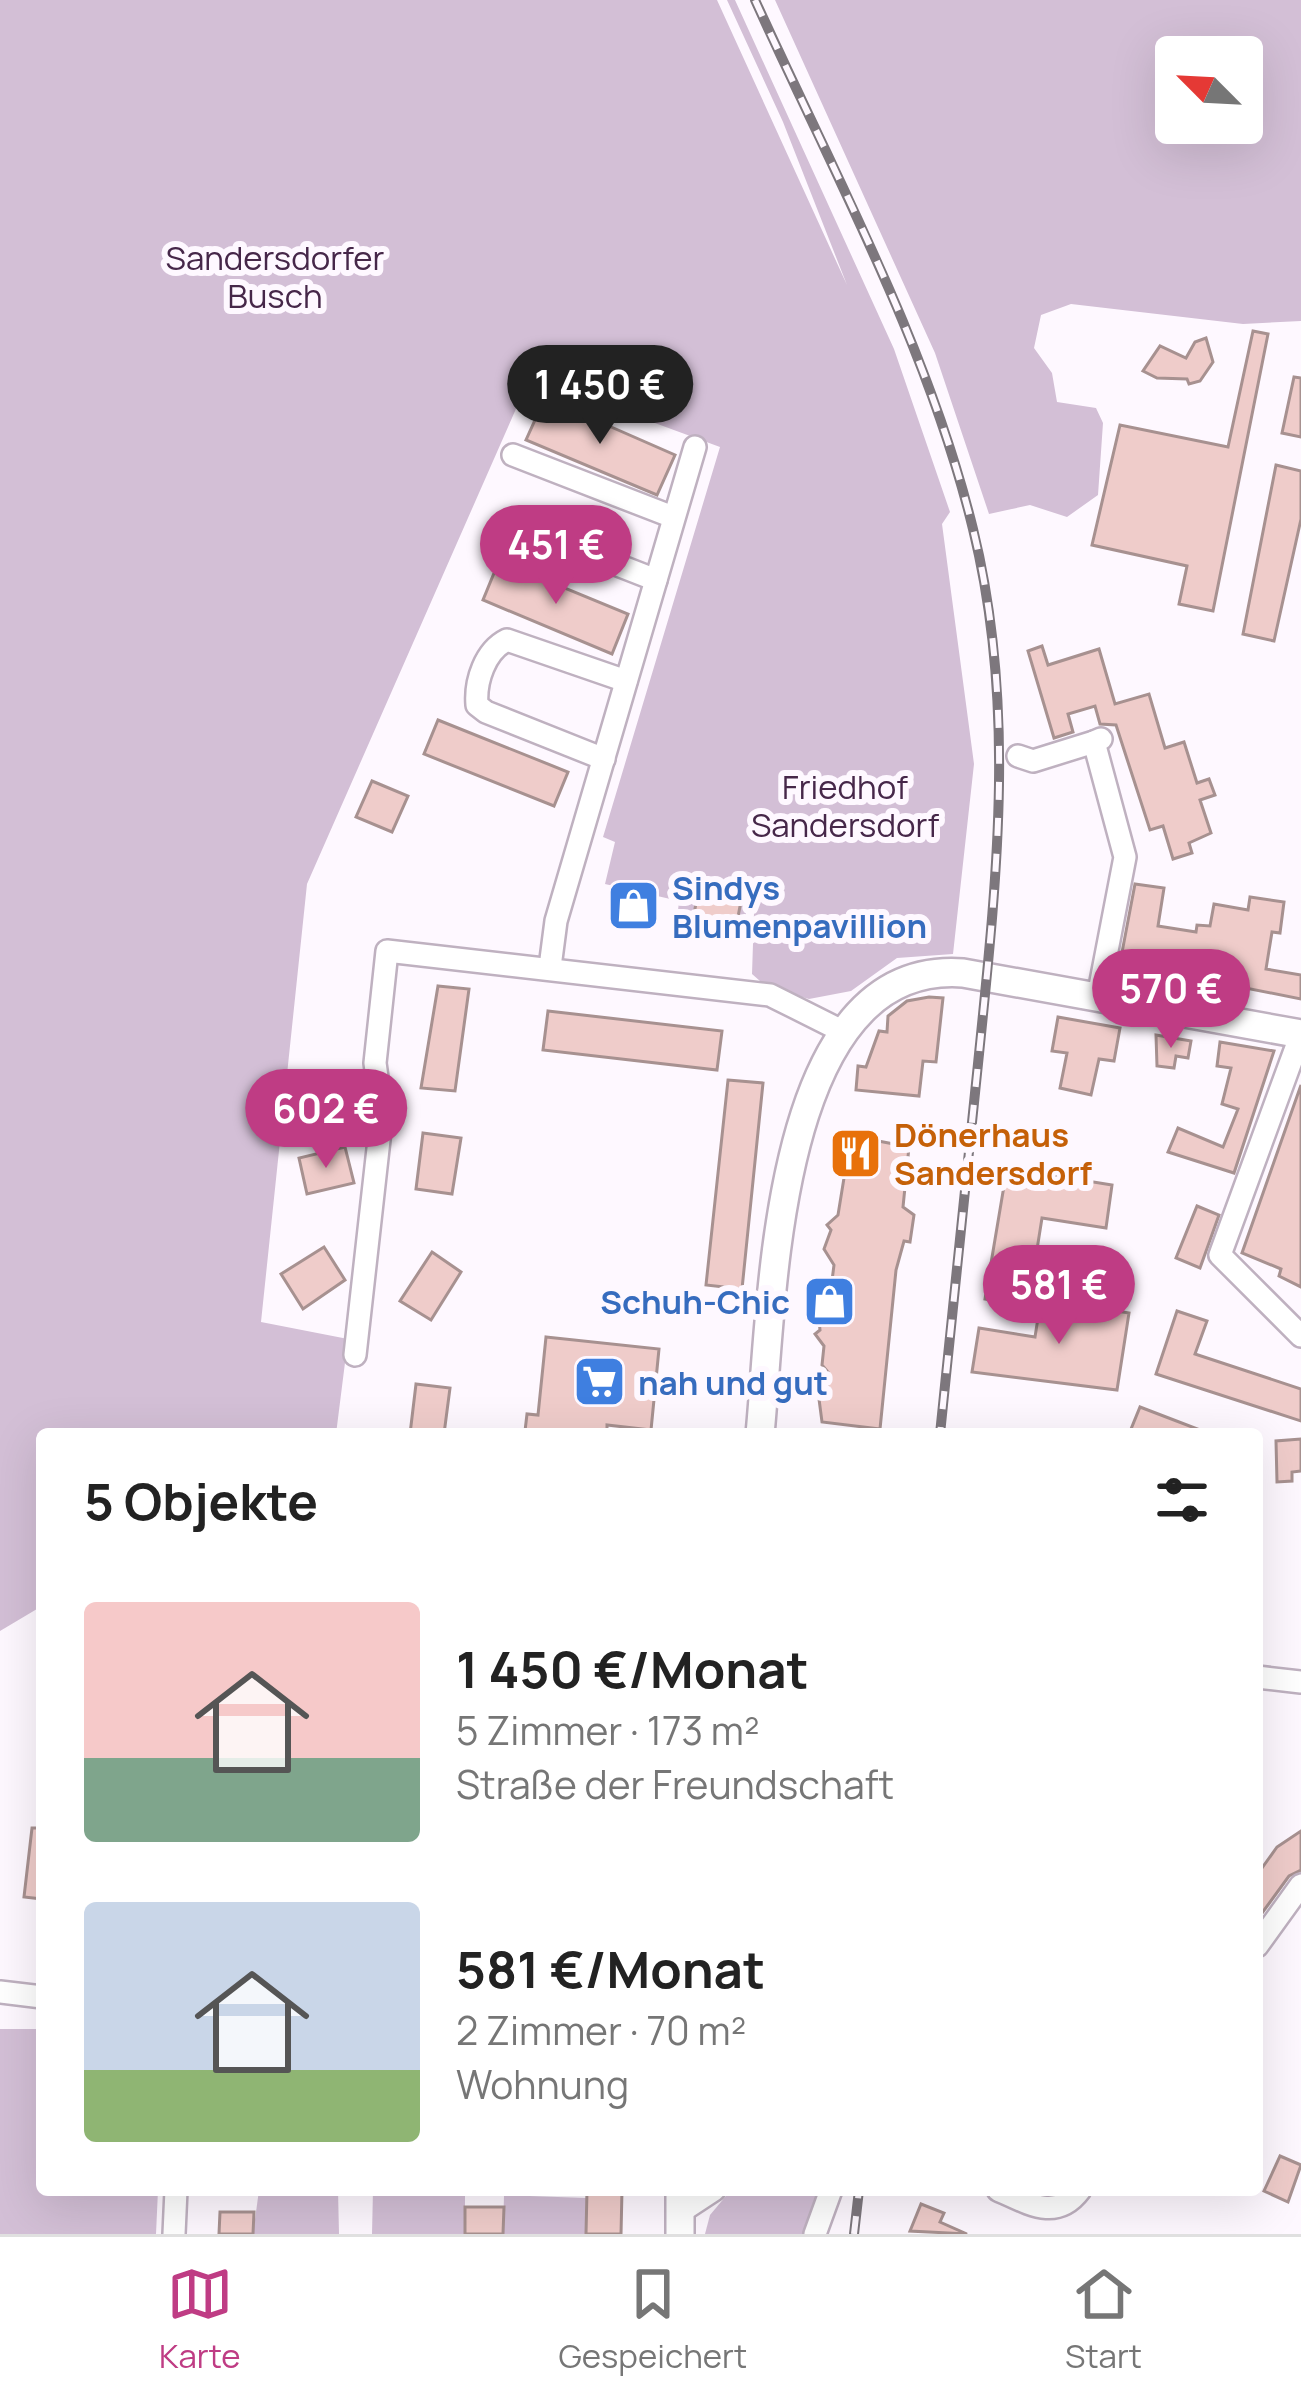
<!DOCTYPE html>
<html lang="de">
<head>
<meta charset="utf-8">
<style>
  :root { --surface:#fff; --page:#f2f2f2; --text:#222; --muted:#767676; --line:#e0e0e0; --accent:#bf3c84 }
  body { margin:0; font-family:Manrope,sans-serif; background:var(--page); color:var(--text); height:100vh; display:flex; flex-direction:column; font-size:45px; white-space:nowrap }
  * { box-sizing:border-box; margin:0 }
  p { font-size:39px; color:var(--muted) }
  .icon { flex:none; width:66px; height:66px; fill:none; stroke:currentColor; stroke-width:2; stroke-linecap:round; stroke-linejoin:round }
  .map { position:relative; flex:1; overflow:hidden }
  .details { position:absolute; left:36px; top:1428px; width:1227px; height:768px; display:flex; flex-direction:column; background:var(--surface); border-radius:12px; box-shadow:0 12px 48px #0002 }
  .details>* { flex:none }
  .needle { width:78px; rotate:294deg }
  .controls { position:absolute; left:1155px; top:36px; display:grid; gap:24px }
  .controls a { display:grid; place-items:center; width:108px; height:108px; border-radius:12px; background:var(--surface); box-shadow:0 12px 48px #0002; font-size:60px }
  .price { position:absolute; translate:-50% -102px; padding:0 27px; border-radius:42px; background:var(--accent); color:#fff; font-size:39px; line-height:78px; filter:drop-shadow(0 3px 6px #0008) }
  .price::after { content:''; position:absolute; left:50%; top:72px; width:36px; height:27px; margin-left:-18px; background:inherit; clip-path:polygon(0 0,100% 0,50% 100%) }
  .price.on { background:#222; color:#fff }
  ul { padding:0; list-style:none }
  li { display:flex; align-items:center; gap:36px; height:300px; padding:0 48px }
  li span { display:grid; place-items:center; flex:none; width:336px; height:240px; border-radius:12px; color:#555 }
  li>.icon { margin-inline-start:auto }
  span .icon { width:144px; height:144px; fill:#fffc; stroke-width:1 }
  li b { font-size:51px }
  h2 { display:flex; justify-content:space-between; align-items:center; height:144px; padding:0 48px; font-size:51px }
  .tab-bar { display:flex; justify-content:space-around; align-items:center; height:168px; border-top:3px solid var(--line); background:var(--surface); font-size:33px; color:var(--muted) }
  .tab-bar a { display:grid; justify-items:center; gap:6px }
  .tab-bar .on { color:var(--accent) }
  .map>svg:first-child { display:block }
</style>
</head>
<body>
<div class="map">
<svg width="1301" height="2234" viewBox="0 0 1301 2234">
  <rect width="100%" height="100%" fill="#fef8ff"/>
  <g fill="#d3bfd6" fill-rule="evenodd">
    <polygon points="0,0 717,0 847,285 783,122 727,0 735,0 894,349 950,512 942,524 974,764 953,954 897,958 851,991 809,999 767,987 752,974 754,913 746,912 746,931 677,920 679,901 605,884 615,842 603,837 720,447 530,377 307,884 261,1322 348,1339 336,1434 42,1434 42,1606 0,1631"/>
    <path d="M775,0H1301V321L1243,324L1071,304L1041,315L1034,348L1052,373L1057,402L1096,408L1103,423L1098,495L1067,517L1030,505L989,514L935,353ZM1176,57H1242V123H1176Z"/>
    <polygon points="0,2029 42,2029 42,2190 158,2190 156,2234 0,2234"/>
    <polygon points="259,2190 338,2190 339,2234 253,2234"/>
    <polygon points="373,2190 465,2193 465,2234 372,2234"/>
    <polygon points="731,2190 823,2190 806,2234 705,2234 710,2215"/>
    <polygon points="504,2195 586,2198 585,2234 503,2234"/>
  </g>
  <g fill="#efccca" stroke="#a79190" stroke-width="3">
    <polygon points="1253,331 1268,334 1213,611 1179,604 1187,566 1092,545 1120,425 1228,447"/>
    <polygon points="1206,338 1213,362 1200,381 1189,384 1187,379 1157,378 1143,371 1160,346 1186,358 1195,342"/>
    <polygon points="1294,377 1301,378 1301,437 1282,433"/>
    <polygon points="545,398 675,455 657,495 526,440"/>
    <polygon points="1276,465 1301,471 1301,519 1274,641 1243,634"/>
    <polygon points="499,561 628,614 612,654 483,600"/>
    <polygon points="1042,646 1048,665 1099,649 1115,704 1149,694 1165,748 1184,742 1197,783 1209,779 1215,795 1200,800 1211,833 1189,843 1192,853 1173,859 1163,826 1150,830 1116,725 1100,724 1095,706 1068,714 1073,732 1054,738 1028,651"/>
    <polygon points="438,720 568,772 554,806 424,754"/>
    <polygon points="372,781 408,796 392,832 356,817"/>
    <polygon points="1135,884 1164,888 1158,926 1196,932 1197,925 1210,926 1214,904 1248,910 1250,897 1284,902 1280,933 1272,932 1266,969 1301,975 1301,999 1120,963"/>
    <polygon points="699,888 742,896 736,927 693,919"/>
    <polygon points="438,986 469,989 455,1091 421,1088"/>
    <polygon points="929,997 943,998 936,1062 923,1061 919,1096 856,1090 858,1066 866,1067 879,1031 887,1032 888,1016 907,1001"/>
    <polygon points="548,1011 722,1031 717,1070 543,1050"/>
    <polygon points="1058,1017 1120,1028 1114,1061 1099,1059 1091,1095 1060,1088 1067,1053 1052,1051"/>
    <polygon points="1156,1035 1191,1041 1188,1058 1176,1056 1174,1068 1157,1066"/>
    <polygon points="1220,1042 1274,1051 1234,1173 1168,1152 1178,1128 1223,1147 1238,1109 1222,1104 1231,1068 1217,1066"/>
    <polygon points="728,1080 763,1083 742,1289 706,1285"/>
    <polygon points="1301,1085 1301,1287 1279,1276 1281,1269 1242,1253"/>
    <polygon points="423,1133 461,1138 452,1194 416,1189"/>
    <polygon points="863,1138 909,1147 903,1207 914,1215 910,1242 904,1241 896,1270 880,1429 822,1422 819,1399 830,1389 821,1378 828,1372 822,1365 824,1346 815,1334 820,1330 818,1310 830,1296 834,1265 824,1249 831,1230 827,1225 838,1215 850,1141"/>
    <polygon points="345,1147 354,1183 307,1194 299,1158"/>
    <polygon points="1007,1168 1112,1185 1106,1228 1042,1218 1028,1306 985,1299"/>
    <polygon points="1197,1206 1219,1215 1200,1268 1176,1258"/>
    <polygon points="324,1247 345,1280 303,1309 281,1274"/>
    <polygon points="432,1252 461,1272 431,1320 400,1301"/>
    <polygon points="1041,1299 1129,1313 1117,1390 972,1372 979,1328 1035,1337"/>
    <polygon points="1177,1311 1207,1321 1195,1354 1301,1389 1301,1421 1156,1374"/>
    <polygon points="546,1337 659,1349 651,1430 607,1425 607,1434 525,1431 527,1414 538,1415"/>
    <polygon points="416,1384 450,1388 444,1434 410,1434"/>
    <polygon points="1140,1407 1208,1433 1208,1434 1129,1434"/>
    <polygon points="1301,1439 1301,1471 1292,1472 1292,1481 1277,1482 1276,1441"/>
    <polygon points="32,1828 42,1828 42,1899 24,1897"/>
    <polygon points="1301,1831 1301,1870 1289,1876 1257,1920 1257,1875 1277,1847"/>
    <polygon points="1280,2156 1301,2165 1288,2202 1264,2191"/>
    <polygon points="587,2190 622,2190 621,2234 586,2234"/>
    <polygon points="921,2204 944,2213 940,2222 967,2234 910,2231"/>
    <polygon points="465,2207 504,2207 503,2234 465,2234"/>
    <polygon points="220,2212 254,2212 253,2234 219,2234"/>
  </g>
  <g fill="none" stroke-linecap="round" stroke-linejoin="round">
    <defs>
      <g id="street">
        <polyline points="513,455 673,517"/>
        <polyline points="533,532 656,580"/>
        <polyline points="1018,756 1033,761 1094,742"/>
        <path d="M604,759L486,712L477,705C475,681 485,651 507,640L626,681"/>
        <polyline points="550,967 556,921 695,447"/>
        <polyline points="1098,997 1125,857 1094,742 1101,739"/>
        <polyline points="1301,1034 1220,1255 1301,1336"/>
        <polyline points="355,1355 382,1113 375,1063 387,951 770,995 846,1033"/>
        <polyline points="1257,1677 1301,1682"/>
        <polyline points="1257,1946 1301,1885"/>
        <polyline points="0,1992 42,1997"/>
        <path d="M998,2190C1028,2203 1056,2222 1080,2190"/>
        <polyline points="679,2213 714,2190"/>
        <polyline points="174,2234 176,2190"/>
        <polyline points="815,2234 831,2190"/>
      </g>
      <g id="secondary">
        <path d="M760,1434C773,1305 772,959 963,973L1301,1034"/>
        <polyline points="680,2190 680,2234"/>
      </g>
    </defs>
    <use href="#street" stroke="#bfb1c0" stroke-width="26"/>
    <use href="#secondary" stroke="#bfb1c0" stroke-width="32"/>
    <use href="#street" stroke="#fff" stroke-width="21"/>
    <use href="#secondary" stroke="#fff" stroke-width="27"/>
    <defs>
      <g id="rail">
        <path d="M755,0C833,172 928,345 973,529C1016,704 997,877 979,1054C966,1181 953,1307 940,1434"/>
        <polyline points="854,2234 859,2190"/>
      </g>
    </defs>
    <use href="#rail" stroke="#7d777d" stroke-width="10"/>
    <use href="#rail" stroke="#fef8ff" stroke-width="6" stroke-dasharray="18" stroke-linecap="butt"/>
  </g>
  <defs>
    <symbol id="shop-square" viewBox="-11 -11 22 22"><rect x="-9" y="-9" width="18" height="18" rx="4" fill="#3f7fe0" stroke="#fef8ff"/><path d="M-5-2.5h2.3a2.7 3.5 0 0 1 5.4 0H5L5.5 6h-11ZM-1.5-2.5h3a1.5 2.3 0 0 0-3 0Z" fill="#fff"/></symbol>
    <symbol id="restaurant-square" viewBox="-11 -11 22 22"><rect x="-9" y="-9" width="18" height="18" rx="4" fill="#e8710a" stroke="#fef8ff"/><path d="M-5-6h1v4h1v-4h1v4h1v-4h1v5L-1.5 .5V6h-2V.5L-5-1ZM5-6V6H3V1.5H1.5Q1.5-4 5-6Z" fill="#fff"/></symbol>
    <symbol id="supermarket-square" viewBox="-11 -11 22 22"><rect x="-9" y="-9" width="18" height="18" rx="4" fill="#3f7fe0" stroke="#fef8ff"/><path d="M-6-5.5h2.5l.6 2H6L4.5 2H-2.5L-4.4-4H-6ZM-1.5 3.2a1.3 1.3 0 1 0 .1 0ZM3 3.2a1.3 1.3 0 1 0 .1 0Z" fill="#fff"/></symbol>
  </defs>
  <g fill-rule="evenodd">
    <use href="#shop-square" x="604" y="876" width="59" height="59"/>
    <use href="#restaurant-square" x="826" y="1124" width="59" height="59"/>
    <use href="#shop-square" x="800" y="1272" width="59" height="59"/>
    <use href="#supermarket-square" x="570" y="1352" width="59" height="59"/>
  </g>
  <g text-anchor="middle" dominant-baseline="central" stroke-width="12" stroke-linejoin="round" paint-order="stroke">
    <g font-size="33" fill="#462749" stroke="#fef8ff">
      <text x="275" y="257">Sandersdorfer<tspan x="275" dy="38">Busch</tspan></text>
      <text x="845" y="786">Friedhof<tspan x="845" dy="38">Sandersdorf</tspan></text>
    </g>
    <g font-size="33" font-weight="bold" fill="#366cbe" stroke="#fef8ff" text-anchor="start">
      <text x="672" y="887">Sindys<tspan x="672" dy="38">Blumenpavillion</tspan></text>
      <text x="790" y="1301" text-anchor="end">Schuh-Chic</text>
      <text x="638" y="1382">nah und gut</text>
    </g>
    <g font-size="33" font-weight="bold" fill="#c56008" stroke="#fef8ff" text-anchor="start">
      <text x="894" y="1134">Dönerhaus<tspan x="894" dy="38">Sandersdorf</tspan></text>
    </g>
  </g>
</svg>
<div class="controls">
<a><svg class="needle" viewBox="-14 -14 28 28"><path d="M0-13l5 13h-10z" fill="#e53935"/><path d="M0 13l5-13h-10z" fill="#767676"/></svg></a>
</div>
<b class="price on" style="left:600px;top:447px">1 450 €</b>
<b class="price" style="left:556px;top:607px">451 €</b>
<b class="price" style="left:1171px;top:1051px">570 €</b>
<b class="price" style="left:326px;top:1171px">602 €</b>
<b class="price" style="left:1059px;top:1347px">581 €</b>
<section class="details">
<h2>5 Objekte<svg class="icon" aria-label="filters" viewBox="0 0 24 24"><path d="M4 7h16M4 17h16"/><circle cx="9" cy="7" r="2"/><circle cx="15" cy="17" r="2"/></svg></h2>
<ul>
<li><span style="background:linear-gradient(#f6c9c9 65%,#7fa58c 0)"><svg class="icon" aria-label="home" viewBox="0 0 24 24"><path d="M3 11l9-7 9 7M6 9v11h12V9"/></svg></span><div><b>1 450 €/Monat</b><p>5 Zimmer · 173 m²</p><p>Straße der Freundschaft</p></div></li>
<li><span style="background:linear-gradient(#c9d6e8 70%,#8fb573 0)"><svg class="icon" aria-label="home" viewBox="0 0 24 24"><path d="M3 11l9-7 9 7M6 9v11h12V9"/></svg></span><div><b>581 €/Monat</b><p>2 Zimmer · 70 m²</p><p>Wohnung</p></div></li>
</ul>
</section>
</div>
<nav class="tab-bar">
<a class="on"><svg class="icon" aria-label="map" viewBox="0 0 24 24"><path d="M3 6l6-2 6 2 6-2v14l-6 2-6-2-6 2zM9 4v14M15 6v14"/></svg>Karte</a>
<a><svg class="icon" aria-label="saved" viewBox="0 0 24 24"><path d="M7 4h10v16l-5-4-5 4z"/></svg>Gespeichert</a>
<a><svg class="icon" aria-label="home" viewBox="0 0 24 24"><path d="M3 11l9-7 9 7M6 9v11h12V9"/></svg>Start</a>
</nav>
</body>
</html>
